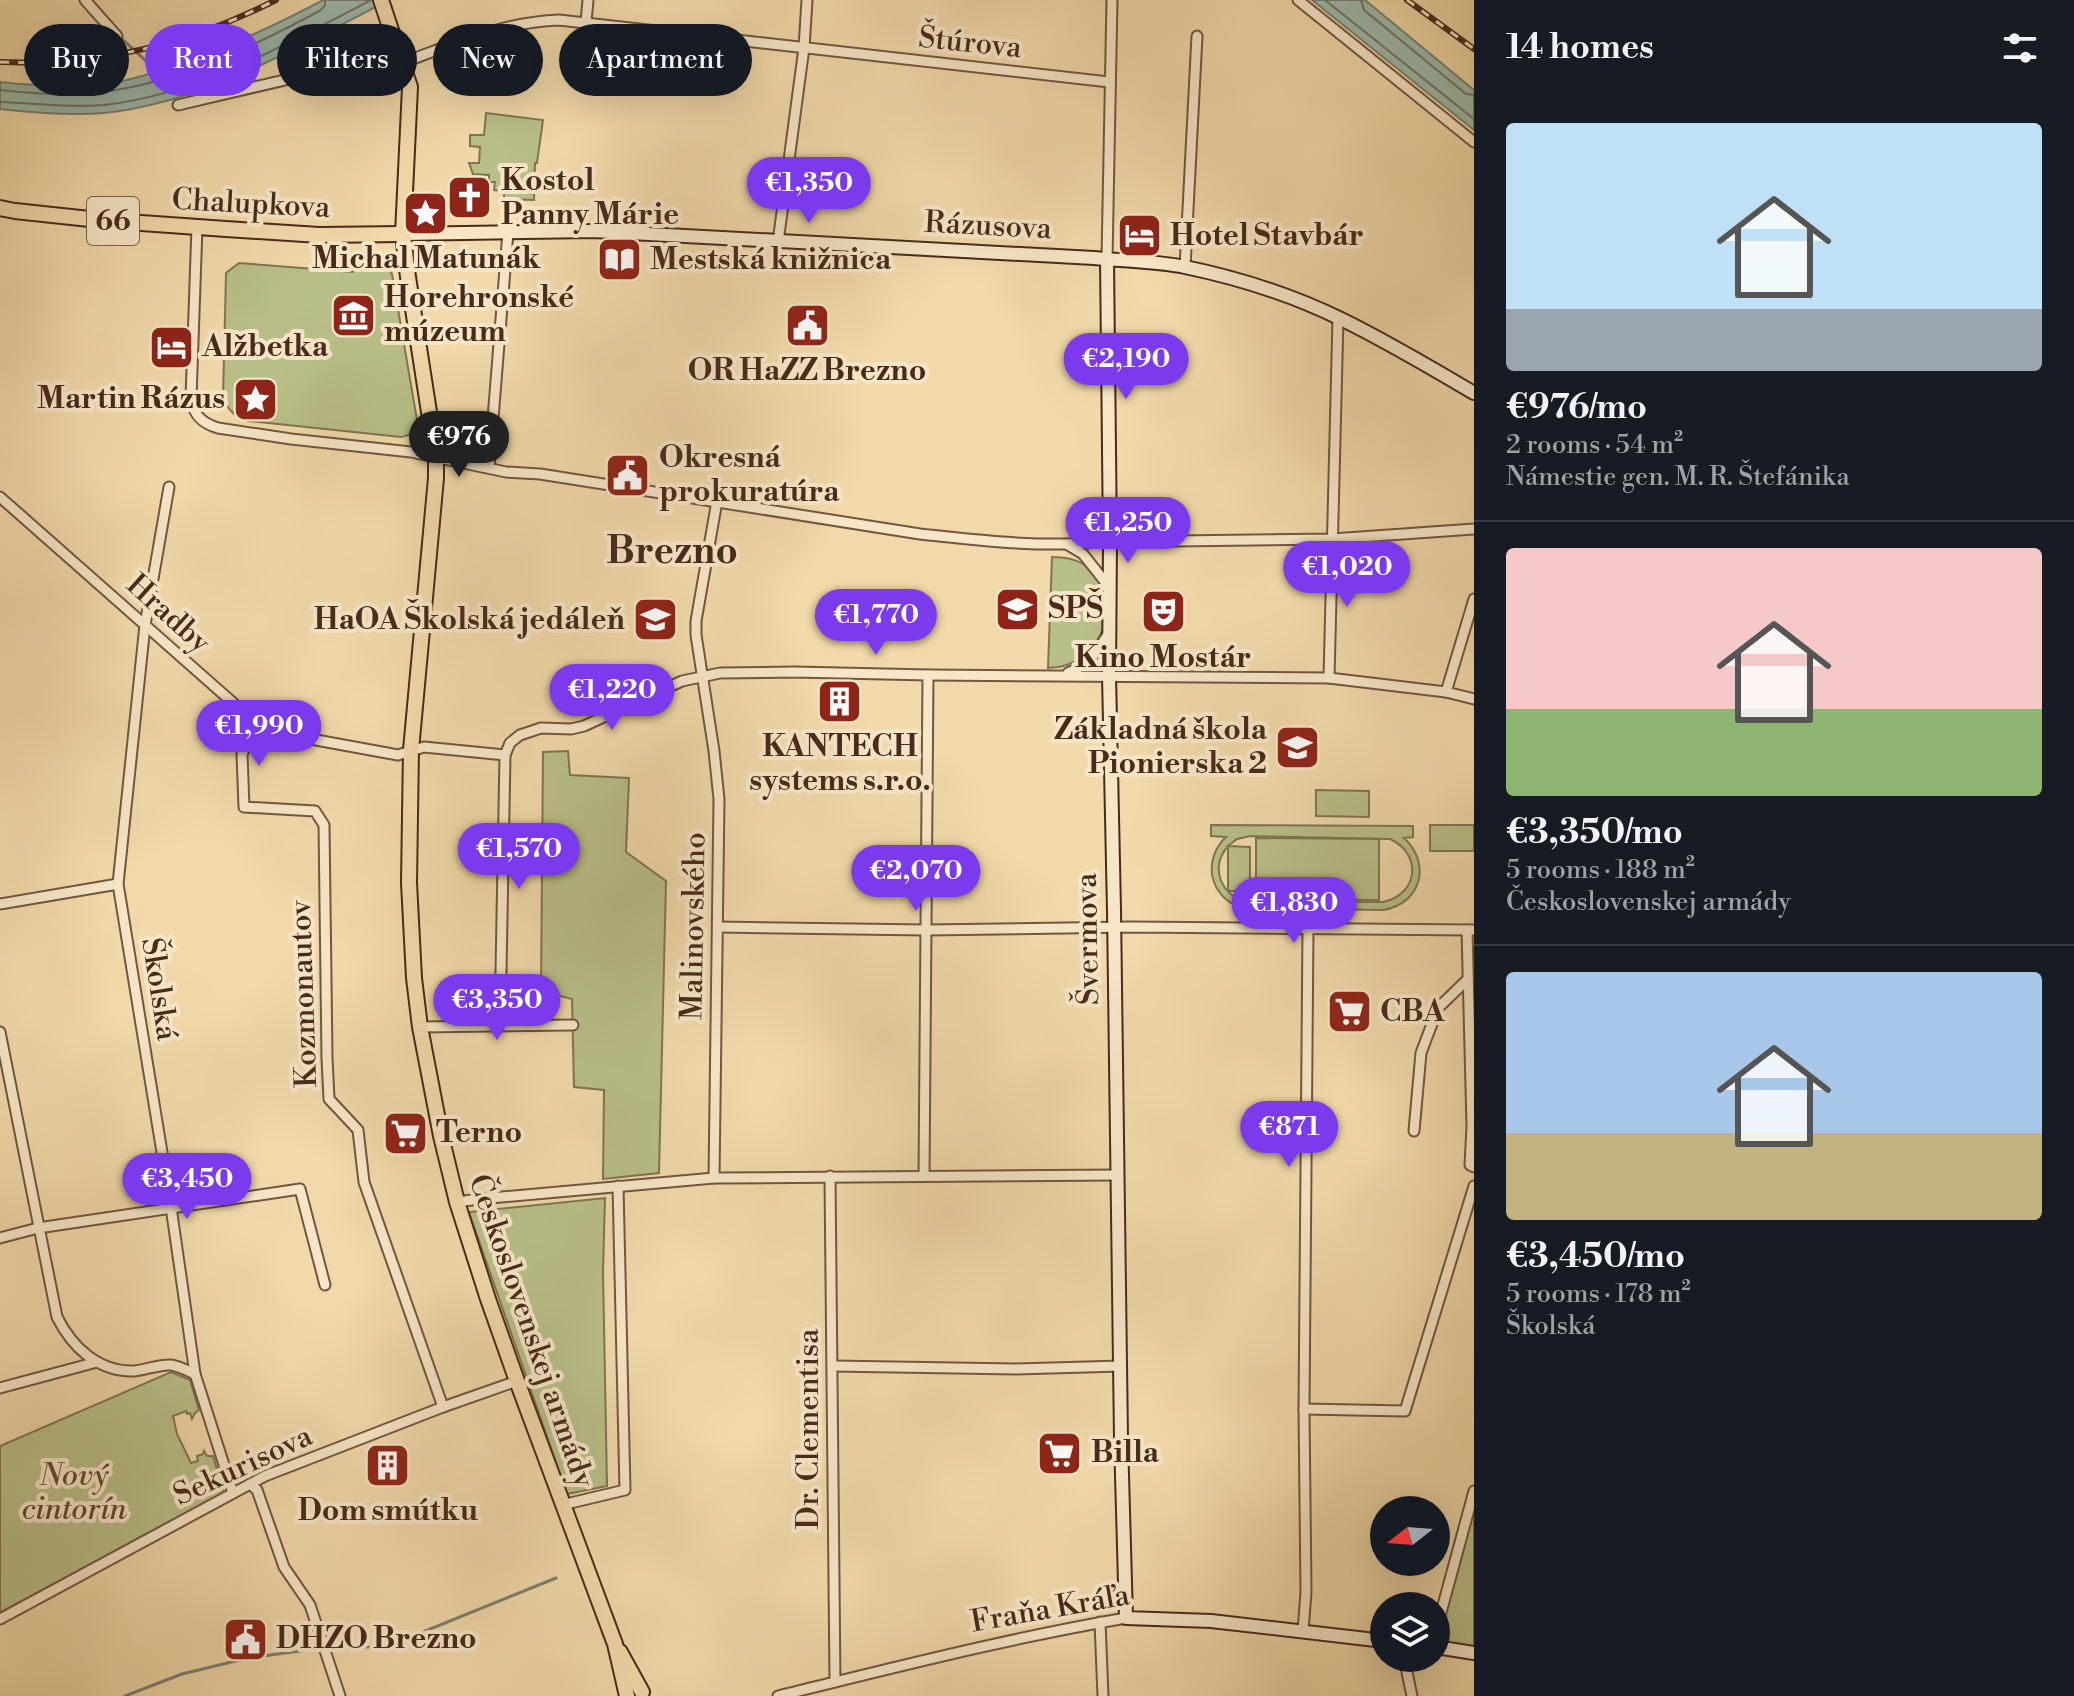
<!DOCTYPE html>
<html lang="en">
<head>
<meta charset="utf-8">
<style>
  :root { --surface:#171b24; --page:#20242c; --text:#f1f3f6; --muted:#9ea1a6; --line:#363941; --accent:#7c3aed }
  body { margin:0; font-family:"Libre Bodoni",serif; background:var(--page); color:var(--text); height:100vh; display:flex; flex-direction:column; font-size:30px; white-space:nowrap }
  * { box-sizing:border-box; margin:0 }
  p { font-size:26px; color:var(--muted) }
  .icon { flex:none; width:44px; height:44px; fill:none; stroke:currentColor; stroke-width:2; stroke-linecap:round; stroke-linejoin:round }
  .map { position:relative; flex:1; overflow:hidden }
  .sheet { display:flex; flex-direction:column; background:var(--surface); width:600px }
  .sheet>* { flex:none }
  .hud { position:absolute; left:24px; top:24px; width:760px; height:72px; display:flex; gap:16px }
  .needle { width:52px; rotate:253deg }
  .buttons { position:absolute; left:1370px; top:1496px; display:grid; gap:16px }
  .buttons a { display:grid; place-items:center; width:80px; height:80px; border-radius:50%; background:var(--surface); box-shadow:0 8px 32px #0002; font-size:40px }
  .price { position:absolute; translate:-50% -68px; padding:0 18px; border-radius:28px; background:var(--accent); color:#fff; font-size:26px; line-height:52px; filter:drop-shadow(0 2px 4px #0008) }
  .price::after { content:''; position:absolute; left:50%; top:48px; width:24px; height:18px; margin-left:-12px; background:inherit; clip-path:polygon(0 0,100% 0,50% 100%) }
  .price.on { background:#222; color:#fff }
  ul { padding:0; list-style:none }
  li { display:grid; align-content:center; gap:16px; height:424px; padding:0 32px }
  li+li { border-top:2px solid var(--line) }
  li span { display:grid; place-items:center; height:248px; border-radius:8px; color:#555 }
  li>.icon { margin-inline-start:auto }
  span .icon { width:144px; height:144px; fill:#fffc; stroke-width:1 }
  li b { font-size:34px }
  h2 { display:flex; justify-content:space-between; align-items:center; height:96px; padding:0 32px; font-size:34px }
  .chip { padding:0 28px; border-radius:36px; background:var(--surface); box-shadow:0 8px 32px #0002; font-size:28px; line-height:72px }
  .chip.on { background:var(--accent); color:#fff }
  main { display:flex; flex:1; min-height:0 }
  .map>svg:first-child { display:block }
</style>
</head>
<body>
<main>
<div class="map">
<svg width="1474" height="1696" viewBox="0 0 1474 1696">
  <rect width="100%" height="100%" fill="#f1d9a9"/>
  <filter id="stains"><feTurbulence type="fractalNoise" baseFrequency=".0025" numOctaves="4"/><feColorMatrix values="0 0 0 0 .2 0 0 0 0 .09 0 0 0 0 .02 0 0 0 .5 -.17"/></filter>
  <radialGradient id="worn" r=".72"><stop offset=".6" stop-color="#630" stop-opacity="0"/><stop offset="1" stop-color="#630" stop-opacity=".3"/></radialGradient>
  <g fill="#b9bf88" stroke="#807452" stroke-width="2" fill-rule="evenodd">
    <polygon points="486,113 543,120 537,163 535,163 534,200 504,199 504,191 494,190 495,182 489,182 489,175 473,174 469,163 479,163 480,147 470,146 470,135 484,135"/>
    <path d="M355,254C372,254 383,259 392,274L417,420C415,430 411,436 401,437L249,421C236,417 228,411 223,398L226,273L239,263L353,272Z"/>
    <path d="M1052,557C1062,557 1075,559 1083,564C1128,597 1103,668 1048,668Z"/>
    <polygon points="568,751 570,775 629,778 626,852 666,881 659,1173 603,1179 604,1090 574,1087 572,999 541,991 543,752"/>
    <polygon points="1316,790 1369,791 1369,817 1316,816"/>
    <path d="M1211,825L1413,826V837L1404,838C1432,864 1421,904 1383,910L1241,908C1209,896 1202,860 1226,837L1211,836ZM1250,836L1390,839C1423,854 1418,895 1383,902L1245,901C1220,894 1210,867 1228,846V891H1250V847L1228,846L1237,839Z"/>
    <rect x="1430" y="825" width="44" height="26"/>
    <polygon points="1256,838 1379,839 1379,900 1256,899"/>
    <polygon points="605,1198 603,1271 607,1486 567,1494 469,1212"/>
    <polygon points="171,1372 190,1380 199,1410 195,1413 192,1419 190,1413 187,1414 186,1411 173,1416 177,1434 191,1463 198,1461 197,1456 203,1454 204,1451 207,1456 213,1456 225,1496 0,1613 0,1446"/>
    <polygon points="1474,1491 1474,1653 1436,1647 1436,1631"/>
  </g>
  <g fill="#9bbaad" stroke="#7a8073" stroke-width="2">
    <path d="M323,0H389C299,46 207,102 104,113C69,116 35,113 0,109V82C35,86 70,87 105,84C124,82 141,76 159,71C217,53 270,28 323,0Z"/>
    <polygon points="1312,0 1365,0 1474,90 1474,130"/>
  </g>
  <g fill="none" stroke-linecap="round" stroke-linejoin="round">
    <g stroke="#727264" stroke-width="2">
      <polyline points="1325,0 1474,119"/>
      <polyline points="1361,0 1364,10 1466,94 1474,95"/>
      <path d="M0,90C36,94 74,96 110,91C180,81 259,44 321,10L325,5V0"/>
      <path d="M0,102C35,103 69,108 104,105C200,94 287,44 371,0"/>
    </g>
    <g stroke="#7a8073" stroke-width="3">
      <polyline points="91,0 104,15"/>
      <polyline points="121,38 159,73"/>
      <polyline points="334,1650 355,1647 386,1647 556,1578"/>
      <polyline points="125,1696 182,1674 248,1658 307,1650"/>
    </g>
    <defs>
      <g id="street">
        <polyline points="85,0 117,36"/>
        <polyline points="1298,0 1474,142"/>
        <polyline points="586,22 588,0"/>
        <path d="M402,63C454,44 503,22 559,20L1109,82"/>
        <polyline points="178,105 336,68 397,48"/>
        <path d="M197,227L191,398C193,414 201,423 218,428L291,439L411,452L506,472L540,474L920,534C979,540 1039,548 1098,542L1332,539L1474,529"/>
        <polyline points="778,242 804,48 807,0"/>
        <polyline points="1107,259 1112,0"/>
        <polyline points="1185,267 1197,36"/>
        <polyline points="489,468 508,232"/>
        <polyline points="169,487 145,625 118,884 171,1207 195,1374 233,1493"/>
        <polyline points="0,497 257,724 267,731 398,755 424,747 505,755"/>
        <polyline points="1068,545 1083,554 1110,588"/>
        <path d="M1068,673C1088,665 1097,653 1108,634"/>
        <polyline points="1329,678 1338,318"/>
        <polyline points="1446,692 1474,599"/>
        <polyline points="257,724 242,754 244,807 315,811 324,825 327,1058 329,1099 358,1130 364,1182 443,1407"/>
        <polyline points="0,904 118,884"/>
        <polyline points="718,927 927,930 1131,927 1474,930"/>
        <polyline points="1467,930 1472,1126 1470,1165 1474,1167"/>
        <polyline points="500,1026 505,755 510,743 520,735 541,728 571,729 584,726 682,681 720,673 795,672 928,675 1329,678 1446,692 1474,699"/>
        <polyline points="420,1027 573,1025"/>
        <path d="M0,1032L57,1317C72,1347 98,1372 134,1371C146,1370 160,1364 171,1365C179,1366 188,1371 195,1374"/>
        <polyline points="1414,1131 1421,1053 1438,1008 1468,979"/>
        <polyline points="830,1176 835,1682"/>
        <polyline points="924,1176 928,675"/>
        <polyline points="714,1178 719,799 714,751 696,635 696,621 717,501"/>
        <polyline points="457,1202 479,1199 714,1178 1118,1175"/>
        <polyline points="0,1238 38,1228 300,1189 325,1285"/>
        <polyline points="833,1366 1016,1369 1121,1366"/>
        <polyline points="0,1388 97,1362"/>
        <polyline points="1304,1409 1405,1411 1474,1186"/>
        <polyline points="250,1484 257,1490 284,1567 310,1605 340,1696"/>
        <polyline points="562,1505 625,1490 618,1186"/>
        <polyline points="0,1619 265,1476 443,1407 517,1381"/>
        <polyline points="1100,1622 1103,1696"/>
        <polyline points="1303,1631 1306,1592 1304,1409 1308,928"/>
        <polyline points="1436,1631 1474,1491"/>
        <polyline points="1404,1658 1412,1696"/>
        <path d="M778,1696C893,1668 1009,1638 1126,1618"/>
      </g>
      <g id="secondary">
        <path d="M403,234L593,231L1094,258C1124,261 1155,261 1185,267C1238,278 1292,295 1341,319C1386,341 1430,367 1474,393"/>
        <polyline points="1107,259 1110,543 1109,675 1114,910 1121,1439 1126,1618 1211,1621 1384,1641"/>
        <polyline points="1436,1647 1474,1653"/>
      </g>
      <g id="primary">
        <polyline points="381,0 410,87 403,234 408,277 436,457 436,478 411,750 409,883 414,978 420,1027 441,1136 457,1202 488,1299 517,1381 615,1644 627,1696"/>
        <polyline points="0,208 15,211 99,220 226,229 319,235 403,234"/>
        <polyline points="620,1652 642,1692"/>
      </g>
    </defs>
    <use href="#street" stroke="#72563f" stroke-width="13"/>
    <use href="#secondary" stroke="#482a1c" stroke-width="16"/>
    <use href="#primary" stroke="#482a1c" stroke-width="18"/>
    <use href="#street" stroke="#f6e6c7" stroke-width="9"/>
    <use href="#secondary" stroke="#f6e6c7" stroke-width="12"/>
    <use href="#primary" stroke="#f1d9a9" stroke-width="14"/>
    <defs>
      <g id="rail">
        <polyline points="1407,0 1474,49"/>
        <path d="M0,62C100,66 187,45 276,0"/>
      </g>
    </defs>
    <use href="#rail" stroke="#482a1c" stroke-width="6"/>
    <use href="#rail" stroke="#f6e6c7" stroke-width="3" stroke-dasharray="9" stroke-linecap="butt"/>
  </g>
  <defs>
    <symbol id="church-square" viewBox="-11 -11 22 22"><rect x="-9" y="-9" width="18" height="18" rx="4" fill="#8f2418" stroke="#f6e6c7"/><path d="M-1.2-6h2.4v3.5h3.3v2.4h-3.3V6h-2.4V-.1h-3.3v-2.4h3.3Z" fill="#fff"/></symbol>
    <symbol id="sight-square" viewBox="-11 -11 22 22"><rect x="-9" y="-9" width="18" height="18" rx="4" fill="#8f2418" stroke="#f6e6c7"/><path d="M0-6L1.8-2.2L6-1.7L2.9 1.2L3.7 5.4L0 3.3L-3.7 5.4L-2.9 1.2L-6-1.7L-1.8-2.2Z" fill="#fff"/></symbol>
    <symbol id="hotel-square" viewBox="-11 -11 22 22"><rect x="-9" y="-9" width="18" height="18" rx="4" fill="#8f2418" stroke="#f6e6c7"/><path d="M-6-4.5h1.5V1H6V5H4.5V3h-9V5H-6ZM-4 0a1.8 1.8 0 1 1 3.6 0ZM.5 0V-2.5h3Q6-2.5 6 0Z" fill="#fff"/></symbol>
    <symbol id="library-square" viewBox="-11 -11 22 22"><rect x="-9" y="-9" width="18" height="18" rx="4" fill="#8f2418" stroke="#f6e6c7"/><path d="M-6-4Q-3-5.5-.7-3.5V5Q-3 3-6 4ZM6-4Q3-5.5 .7-3.5V5Q3 3 6 4Z" fill="#fff"/></symbol>
    <symbol id="museum-square" viewBox="-11 -11 22 22"><rect x="-9" y="-9" width="18" height="18" rx="4" fill="#8f2418" stroke="#f6e6c7"/><path d="M0-6L6-3V-2H-6V-3ZM-5-1h2V3h-2ZM-1-1h2V3h-2ZM3-1h2V3H3ZM-6 4H6V6H-6Z" fill="#fff"/></symbol>
    <symbol id="civic-square" viewBox="-11 -11 22 22"><rect x="-9" y="-9" width="18" height="18" rx="4" fill="#8f2418" stroke="#f6e6c7"/><path d="M-.6-6.5H3V-4.5H.6V-3L4-1V1h2V6H-6V1h2V-1L-.6-3ZM-1.2 2.5V6h2.4V2.5Z" fill="#fff"/></symbol>
    <symbol id="school-square" viewBox="-11 -11 22 22"><rect x="-9" y="-9" width="18" height="18" rx="4" fill="#8f2418" stroke="#f6e6c7"/><path d="M0-5L7-2L0 1L-7-2ZM-4 1L0 2.5L4 1V4Q0 6-4 4Z" fill="#fff"/></symbol>
    <symbol id="theatre-square" viewBox="-11 -11 22 22"><rect x="-9" y="-9" width="18" height="18" rx="4" fill="#8f2418" stroke="#f6e6c7"/><path d="M-5-5.5Q0-4 5-5.5V0Q5 5 0 6Q-5 5-5 0ZM-3.3-2.5H-1v1.5H-3.3ZM1-2.5H3.3v1.5H1ZM-2.8 1Q0 5.5 2.8 1Z" fill="#fff"/></symbol>
    <symbol id="university-square" viewBox="-11 -11 22 22"><rect x="-9" y="-9" width="18" height="18" rx="4" fill="#8f2418" stroke="#f6e6c7"/><path d="M0-5L7-2L0 1L-7-2ZM-4 1L0 2.5L4 1V4Q0 6-4 4Z" fill="#fff"/></symbol>
    <symbol id="building-square" viewBox="-11 -11 22 22"><rect x="-9" y="-9" width="18" height="18" rx="4" fill="#8f2418" stroke="#f6e6c7"/><path d="M-4-6H4V6H1V3H-1V6H-4ZM-2.5-4.3h1.7v1.8h-1.7ZM.8-4.3h1.7v1.8H.8ZM-2.5-1h1.7V.8h-1.7ZM.8-1h1.7V.8H.8Z" fill="#fff"/></symbol>
    <symbol id="supermarket-square" viewBox="-11 -11 22 22"><rect x="-9" y="-9" width="18" height="18" rx="4" fill="#8f2418" stroke="#f6e6c7"/><path d="M-6-5.5h2.5l.6 2H6L4.5 2H-2.5L-4.4-4H-6ZM-1.5 3.2a1.3 1.3 0 1 0 .1 0ZM3 3.2a1.3 1.3 0 1 0 .1 0Z" fill="#fff"/></symbol>
  </defs>
  <g fill-rule="evenodd">
    <use href="#church-square" x="444" y="172" width="51" height="51"/>
    <use href="#sight-square" x="400" y="188" width="51" height="51"/>
    <use href="#hotel-square" x="1114" y="210" width="51" height="51"/>
    <use href="#library-square" x="594" y="234" width="51" height="51"/>
    <use href="#museum-square" x="328" y="290" width="51" height="51"/>
    <use href="#civic-square" x="782" y="300" width="51" height="51"/>
    <use href="#hotel-square" x="146" y="322" width="51" height="51"/>
    <use href="#sight-square" x="230" y="374" width="51" height="51"/>
    <use href="#civic-square" x="602" y="450" width="51" height="51"/>
    <use href="#school-square" x="992" y="584" width="51" height="51"/>
    <use href="#theatre-square" x="1138" y="586" width="51" height="51"/>
    <use href="#university-square" x="630" y="594" width="51" height="51"/>
    <use href="#building-square" x="814" y="676" width="51" height="51"/>
    <use href="#school-square" x="1272" y="722" width="51" height="51"/>
    <use href="#supermarket-square" x="1324" y="986" width="51" height="51"/>
    <use href="#supermarket-square" x="380" y="1108" width="51" height="51"/>
    <use href="#supermarket-square" x="1034" y="1428" width="51" height="51"/>
    <use href="#building-square" x="362" y="1440" width="51" height="51"/>
    <use href="#civic-square" x="220" y="1614" width="51" height="51"/>
  </g>
  <g text-anchor="middle" dominant-baseline="central" stroke-width="8" stroke-linejoin="round" paint-order="stroke">
    <rect fill="#f6e6c7" stroke="#7c624f" stroke-width="2" x="87" y="197" width="52" height="48" rx="6"/>
    <g font-size="28" font-weight="bold" fill="#482a1c">
      <text x="113" y="221">66</text>
    </g>
    <g font-size="30" fill="#482a1c" stroke="#f6e6c7">
      <text transform="translate(970 43) rotate(6)">Štúrova</text>
      <text transform="translate(251 204) rotate(3)">Chalupkova</text>
      <text transform="translate(988 226) rotate(3)">Rázusova</text>
      <text transform="translate(168 614) rotate(42)">Hradby</text>
      <text transform="translate(694 926) rotate(-89)">Malinovského</text>
      <text transform="translate(1088 939) rotate(-91)">Švermova</text>
      <text transform="translate(159 989) rotate(81)">Školská</text>
      <text transform="translate(304 994) rotate(-92)">Kozmonautov</text>
      <text transform="translate(531 1331) rotate(71)">Československej armády</text>
      <text transform="translate(809 1429) rotate(-90)">Dr. Clementisa</text>
      <text transform="translate(243 1466) rotate(-25)">Sekurisova</text>
      <text transform="translate(1050 1609) rotate(-10)">Fraňa Kráľa</text>
    </g>
    <g font-size="30" font-weight="bold" fill="#482a1c" stroke="#f6e6c7" text-anchor="start">
      <text x="501" y="181">Kostol<tspan x="501" dy="34">Panny Márie</tspan></text>
      <text x="1170" y="236">Hotel Stavbár</text>
      <text x="426" y="259" text-anchor="middle">Michal Matunák</text>
      <text x="650" y="260">Mestská knižnica</text>
      <text x="384" y="298">Horehronské<tspan x="384" dy="34">múzeum</tspan></text>
      <text x="202" y="347">Alžbetka</text>
      <text x="807" y="371" text-anchor="middle">OR HaZZ Brezno</text>
      <text x="225" y="399" text-anchor="end">Martin Rázus</text>
      <text x="659" y="458">Okresná<tspan x="659" dy="34">prokuratúra</tspan></text>
      <text x="1048" y="609">SPŠ</text>
      <text x="625" y="620" text-anchor="end">HaOA Školská jedáleň</text>
      <text x="1163" y="658" text-anchor="middle">Kino Mostár</text>
      <text x="1267" y="730" text-anchor="end">Základná škola<tspan x="1267" dy="34">Pionierska 2</tspan></text>
      <text x="840" y="747" text-anchor="middle">KANTECH<tspan x="840" dy="34">systems s.r.o.</tspan></text>
      <text x="1380" y="1012">CBA</text>
      <text x="436" y="1133">Terno</text>
      <text x="1091" y="1453">Billa</text>
      <text x="388" y="1511" text-anchor="middle">Dom smútku</text>
      <text x="276" y="1639">DHZO Brezno</text>
    </g>
    <g font-size="30" font-style="italic" fill="#5f4832" stroke="#f6e6c7">
      <text x="74" y="1476">Nový<tspan x="74" dy="34">cintorín</tspan></text>
    </g>
    <g font-size="38" font-weight="bold" fill="#482a1c" stroke="#f6e6c7">
      <text x="672" y="551">Brezno</text>
    </g>
  </g>
  <rect width="100%" height="100%" filter="url(#stains)"/>
  <rect width="100%" height="100%" fill="url(#worn)"/>
</svg>
<div class="buttons">
<a><svg class="needle" viewBox="-14 -14 28 28"><path d="M0-13l5 13h-10z" fill="#e53935"/><path d="M0 13l5-13h-10z" fill="#9ea1a6"/></svg></a>
<a><svg class="icon" aria-label="layers" viewBox="0 0 24 24"><path d="M12 4l9 5-9 5-9-5zM3 14l9 5 9-5"/></svg></a>
</div>
<b class="price" style="left:809px;top:225px">€1,350</b>
<b class="price" style="left:1126px;top:401px">€2,190</b>
<b class="price on" style="left:459px;top:479px">€976</b>
<b class="price" style="left:1128px;top:565px">€1,250</b>
<b class="price" style="left:1347px;top:609px">€1,020</b>
<b class="price" style="left:876px;top:657px">€1,770</b>
<b class="price" style="left:612px;top:732px">€1,220</b>
<b class="price" style="left:259px;top:768px">€1,990</b>
<b class="price" style="left:519px;top:891px">€1,570</b>
<b class="price" style="left:916px;top:913px">€2,070</b>
<b class="price" style="left:1294px;top:945px">€1,830</b>
<b class="price" style="left:497px;top:1042px">€3,350</b>
<b class="price" style="left:1289px;top:1169px">€871</b>
<b class="price" style="left:187px;top:1221px">€3,450</b>
<div class="hud">
<a class="chip">Buy</a>
<a class="chip on">Rent</a>
<a class="chip">Filters</a>
<a class="chip">New</a>
<a class="chip">Apartment</a>
</div>
</div>
<section class="sheet">
<h2>14 homes<svg class="icon" aria-label="filters" viewBox="0 0 24 24"><path d="M4 7h16M4 17h16"/><circle cx="9" cy="7" r="2"/><circle cx="15" cy="17" r="2"/></svg></h2>
<ul>
<li><span style="background:linear-gradient(#bfe0f5 75%,#9aa5b1 0)"><svg class="icon" aria-label="home" viewBox="0 0 24 24"><path d="M3 11l9-7 9 7M6 9v11h12V9"/></svg></span><div><b>€976/mo</b><p>2 rooms · 54 m²</p><p>Námestie gen. M. R. Štefánika</p></div></li>
<li><span style="background:linear-gradient(#f6c9c9 65%,#8fb573 0)"><svg class="icon" aria-label="home" viewBox="0 0 24 24"><path d="M3 11l9-7 9 7M6 9v11h12V9"/></svg></span><div><b>€3,350/mo</b><p>5 rooms · 188 m²</p><p>Československej armády</p></div></li>
<li><span style="background:linear-gradient(#a9c7e8 65%,#c2b280 0)"><svg class="icon" aria-label="home" viewBox="0 0 24 24"><path d="M3 11l9-7 9 7M6 9v11h12V9"/></svg></span><div><b>€3,450/mo</b><p>5 rooms · 178 m²</p><p>Školská</p></div></li>
</ul>
</section>
</main>
</body>
</html>
